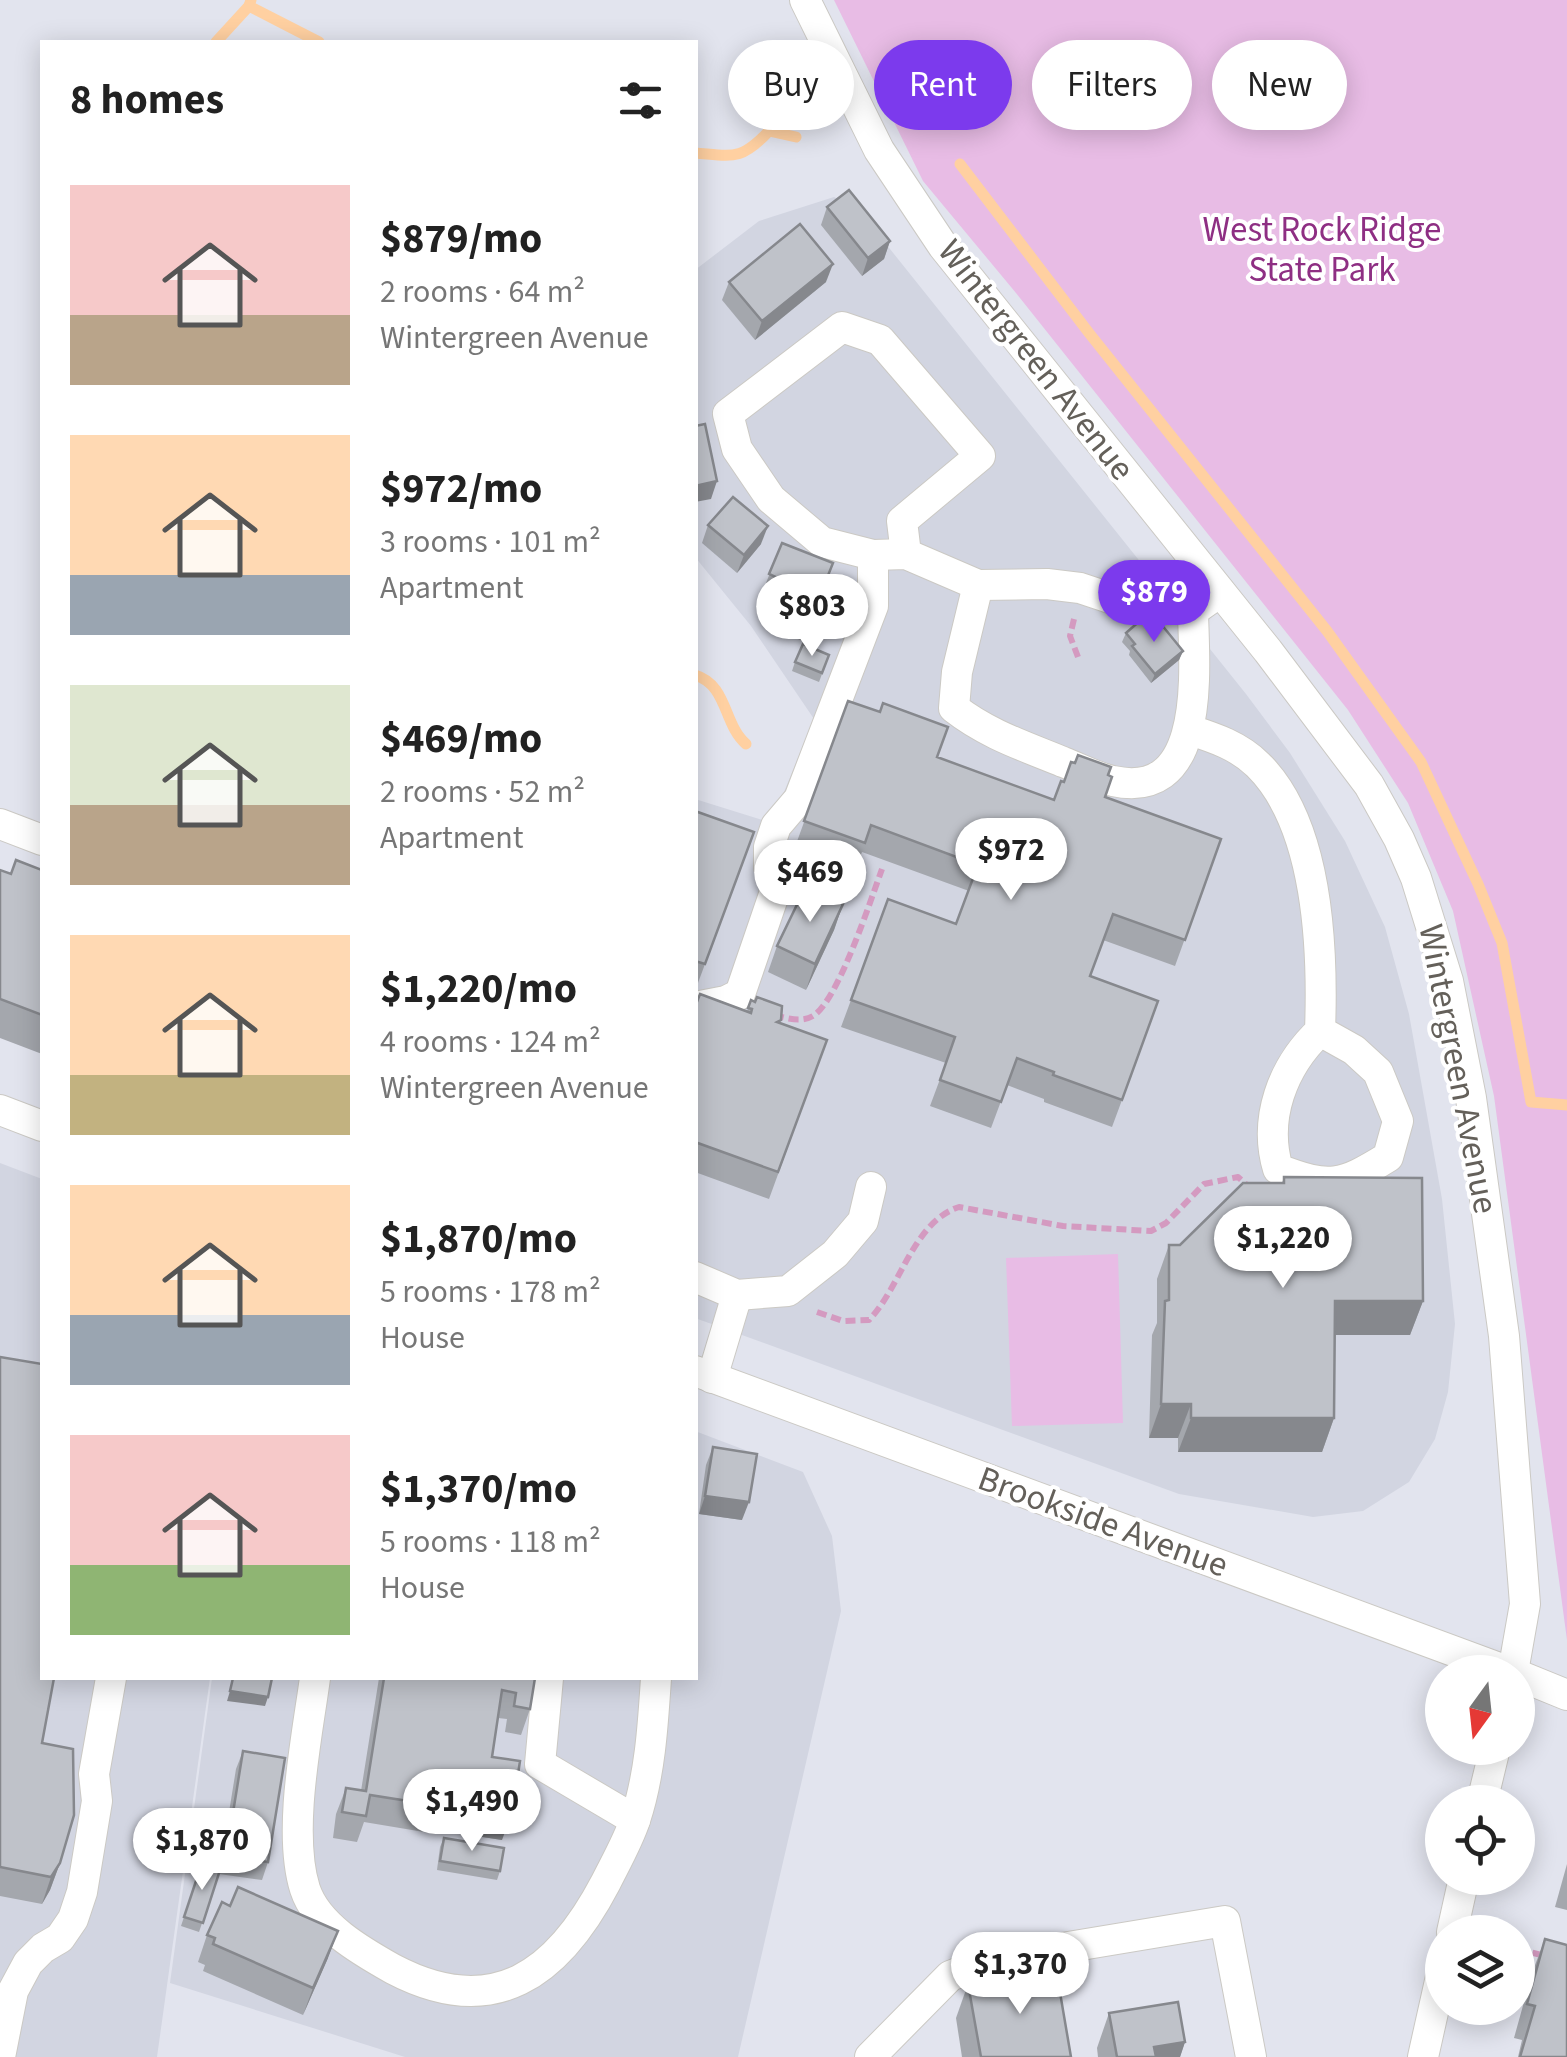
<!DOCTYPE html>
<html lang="en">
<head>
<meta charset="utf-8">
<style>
  :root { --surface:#fff; --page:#f2f2f2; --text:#222; --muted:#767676; --accent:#7c3aed }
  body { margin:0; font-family:"Source Sans 3",sans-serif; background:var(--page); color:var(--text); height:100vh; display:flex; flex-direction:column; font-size:38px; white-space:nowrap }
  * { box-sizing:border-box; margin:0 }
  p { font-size:32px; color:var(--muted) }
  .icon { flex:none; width:55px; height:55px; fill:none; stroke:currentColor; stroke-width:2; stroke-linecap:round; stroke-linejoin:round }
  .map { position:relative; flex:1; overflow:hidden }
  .panel { position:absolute; left:40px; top:40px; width:658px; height:1640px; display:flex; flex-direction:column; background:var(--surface); border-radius:0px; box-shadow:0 5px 25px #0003 }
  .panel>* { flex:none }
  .top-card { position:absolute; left:728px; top:40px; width:688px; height:90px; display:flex; gap:20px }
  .needle { width:65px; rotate:195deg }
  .controls { position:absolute; left:1425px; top:1655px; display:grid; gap:20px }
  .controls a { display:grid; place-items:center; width:110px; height:110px; border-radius:50%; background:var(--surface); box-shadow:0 5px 25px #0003; font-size:50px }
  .price { position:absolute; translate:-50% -85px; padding:0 22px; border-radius:35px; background:#fff; color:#222; font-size:32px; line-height:65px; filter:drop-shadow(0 2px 5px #0008) }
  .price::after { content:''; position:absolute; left:50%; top:60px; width:30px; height:22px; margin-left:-15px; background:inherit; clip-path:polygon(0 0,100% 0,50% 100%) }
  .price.current { background:var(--accent); color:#fff }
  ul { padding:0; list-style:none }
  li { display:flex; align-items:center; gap:30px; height:250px; padding:0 30px }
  li span { display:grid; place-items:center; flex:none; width:280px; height:200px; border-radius:0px; color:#555 }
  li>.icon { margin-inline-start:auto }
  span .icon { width:120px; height:120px; fill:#fffc; stroke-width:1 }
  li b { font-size:42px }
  h2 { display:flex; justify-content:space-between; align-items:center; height:120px; padding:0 30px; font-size:42px }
  .chip { padding:0 35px; border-radius:45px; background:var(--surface); box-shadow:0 5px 25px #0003; font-size:35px; line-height:90px }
  .chip.current { background:var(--accent); color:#fff }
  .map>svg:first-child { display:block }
</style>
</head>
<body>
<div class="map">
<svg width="1567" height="2057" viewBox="0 0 1567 2057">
  <rect width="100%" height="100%" fill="#e2e4ee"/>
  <g fill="#d2d5e1">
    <polygon points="834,197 858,209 1246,694 1290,753 1345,841 1385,927 1409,1014 1442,1199 1455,1324 1448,1392 1435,1439 1409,1482 1363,1511 1313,1517 1179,1494 695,1318 695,799 766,821 784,792 814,719 751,626 695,557 695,270 759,221"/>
    <polygon points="0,1163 42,1179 42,1678 210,1678 157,2057 0,2057"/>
    <polygon points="695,1431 803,1472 832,1536 841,1611 738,2057 405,2057 170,1983 212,1678 695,1678"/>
  </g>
  <g fill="#e8bce5">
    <polygon points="834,0 1567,0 1567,1640 1494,1096 1453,911 1408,803 1348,710 1016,293 923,181"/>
    <polygon points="1118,1254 1123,1423 1012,1426 1006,1258"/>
  </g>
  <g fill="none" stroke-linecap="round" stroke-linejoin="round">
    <g stroke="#ffd0a1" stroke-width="11">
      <polyline points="251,0 249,6 319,42"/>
      <polyline points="216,42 249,6"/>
      <path d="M695,153C733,156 741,161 769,131L796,137"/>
      <polyline points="960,164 1089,333 1327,631 1421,762 1478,884 1502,943 1531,1102 1567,1105"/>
      <path d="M695,675C728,685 723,724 746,744"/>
    </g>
    <defs>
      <g id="minor">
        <polyline points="805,0 879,150 943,246 1268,651 1369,785 1399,839 1416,878 1448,981 1471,1098 1504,1336 1525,1604 1513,1672"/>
        <polyline points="906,554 902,521 980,456 880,340 842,327 728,414 737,449 771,499 822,542 873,555 906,554 978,585 1047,584 1080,588 1122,602 1193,611 1220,592"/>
        <path d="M978,585L957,672L954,708C987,734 1024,746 1063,762C1079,768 1097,778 1113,781C1208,802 1194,667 1193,611"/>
        <path d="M1190,730C1215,738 1239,746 1258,765C1319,825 1323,951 1320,1031C1282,1067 1263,1119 1278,1169C1330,1189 1341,1186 1388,1157L1398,1121L1378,1072L1354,1050L1320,1031"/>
        <polyline points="0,824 42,840"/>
        <polyline points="695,1007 726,1001 740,994 778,883 769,867 769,847 776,826 799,799 873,606 873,555"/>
        <polyline points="0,1110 42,1126"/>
        <polyline points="695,1277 737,1295 788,1291 835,1254 863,1221 871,1187"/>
        <polyline points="695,1371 1510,1672"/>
        <polyline points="712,1378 737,1295"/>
        <polyline points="1518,1675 1567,1695"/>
        <path d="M315,1678C307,1737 287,1832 305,1889C317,1926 361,1951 393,1969C494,2022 558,1974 606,1882C616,1862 628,1841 635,1820C650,1775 653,1725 656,1678"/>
        <polyline points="548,1678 540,1764 635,1820"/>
        <polyline points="1482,1802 1495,1748"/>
        <polyline points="1452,1932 1464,1878"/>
        <polyline points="0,2057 13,1991 28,1963 43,1948 60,1938 73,1919 82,1892 97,1801 94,1774 111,1678"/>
        <polyline points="870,2057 950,1976 990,1960 1225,1921 1251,2057"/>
        <polyline points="1423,2057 1442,1972"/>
      </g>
    </defs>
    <use href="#minor" stroke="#cbc9c4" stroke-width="32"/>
    <g stroke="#d49ac0" stroke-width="6" stroke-dasharray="10 5" stroke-linecap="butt">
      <polyline points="1074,619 1070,636 1078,657"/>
      <path d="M774,1015C786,1018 801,1023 813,1016C838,1001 871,899 882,869"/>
      <path d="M817,1312L843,1321L869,1320C901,1287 913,1222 959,1207L1063,1226L1151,1231L1166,1223L1204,1184L1238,1177L1249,1187"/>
      <polyline points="1518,1949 1545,1956"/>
    </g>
    <use href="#minor" stroke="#fff" stroke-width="30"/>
  </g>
  <g fill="#a4a7ad">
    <polygon points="827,207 890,241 884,259 862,276 821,225"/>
    <polygon points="729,282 826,282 755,340 722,300"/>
    <polygon points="708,525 761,544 737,573 702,543"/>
    <polygon points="782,543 833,563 803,641 767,627 777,599 762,593"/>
    <polygon points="1153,631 1183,651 1179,660 1151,683 1129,655 1130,651 1122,642 1126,633"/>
    <polygon points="829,655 819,682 792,671 795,662"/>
    <polygon points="848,701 937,757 1054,800 1064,782 1108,775 1105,797 1221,839 1175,966 1103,940 1090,976 1122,1100 1112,1127 1044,1102 1044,1099 1007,1085 991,1128 930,1106 946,1063 841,1027 851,1000 956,924 969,891 862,852 855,869 795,847"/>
    <polygon points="695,811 754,832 695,991"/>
    <polygon points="0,870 11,874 42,870 42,1054 0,1038"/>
    <polygon points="843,904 834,930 806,990 768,972 777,946"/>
    <polygon points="751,1000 781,1020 780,1023 827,1040 769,1199 695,1172 695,1007 747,1011"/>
    <polygon points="1284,1177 1423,1301 1410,1335 1334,1335 1334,1418 1322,1452 1178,1452 1178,1438 1149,1438 1152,1335 1157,1323 1157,1279 1169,1245 1180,1245 1282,1183"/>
    <polygon points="0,1357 42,1743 60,1863 50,1890 42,1904 0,1896"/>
    <polygon points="713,1447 742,1520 699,1514 706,1465"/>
    <polygon points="379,1678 535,1678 530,1709 521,1735 505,1732 507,1719 498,1718 492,1757 502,1840 437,1830 436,1834 364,1822 357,1842 333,1838 336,1814 346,1788 361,1791"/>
    <polygon points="243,1751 268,1862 262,1880 219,1874 236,1769"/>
    <polygon points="444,1838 500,1871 497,1880 437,1870 440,1847"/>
    <polygon points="202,1863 220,1870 199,1932 181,1926"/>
    <polygon points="1567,1864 1567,1910 1555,1907"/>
    <polygon points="207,1935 328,1958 303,2015 203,1971 205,1965 198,1962"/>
    <polygon points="1545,1939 1567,2057 1518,2057 1522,2040 1514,2038 1532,1973"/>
    <polygon points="968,1984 1071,2057 962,2057 956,2018"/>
    <polygon points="1109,2013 1185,2042 1180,2057 1098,2057 1097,2048"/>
  </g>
  <g fill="#86888d">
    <polygon points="890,241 884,259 862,276 868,258"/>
    <polygon points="833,264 826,282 755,340 762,321"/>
    <polygon points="717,481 711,499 695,502 695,486"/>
    <polygon points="768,526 761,544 737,573 744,555"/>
    <polygon points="1183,651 1179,660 1151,683 1155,674"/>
    <polygon points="843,904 834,930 806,990 815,964"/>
    <polygon points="1335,1301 1423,1301 1410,1335 1322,1335"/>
    <polygon points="1161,1404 1191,1404 1178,1438 1149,1438"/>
    <polygon points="1191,1418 1334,1418 1322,1452 1178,1452"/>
    <polygon points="705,1496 749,1502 742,1520 699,1514"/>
    <polygon points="230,1691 268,1697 265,1706 227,1701"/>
    <polygon points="446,1804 512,1813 502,1840 437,1830"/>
    <polygon points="60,1863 50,1890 42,1904 51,1877"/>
    <polygon points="338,1931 328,1958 303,2015 313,1988"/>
    <polygon points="1185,2042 1180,2057 1151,2057 1154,2047"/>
  </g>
  <g fill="#bfc2c9" stroke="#86888d" stroke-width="2.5">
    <polygon points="849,190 890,241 868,258 827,207"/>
    <polygon points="800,224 833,264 762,321 729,282"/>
    <polygon points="705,424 717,481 695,486 695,426"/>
    <polygon points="733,497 768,526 744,555 708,525"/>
    <polygon points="782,543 833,563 809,623 773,609 784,581 769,574"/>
    <polygon points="1142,619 1153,631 1161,624 1183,651 1155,674 1132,646 1135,644 1126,633"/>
    <polygon points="803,644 829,655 822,673 795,662"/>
    <polygon points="848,701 880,712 883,703 948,727 937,757 1054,800 1061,781 1064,782 1071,762 1075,763 1078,755 1111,767 1108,775 1112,777 1105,797 1221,839 1185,940 1113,914 1090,976 1158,1001 1122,1100 1053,1075 1054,1072 1017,1058 1001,1102 940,1080 955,1037 851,1000 888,899 956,924 978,865 871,825 865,843 804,821"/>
    <polygon points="695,811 754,832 705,964 695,961"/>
    <polygon points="16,860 42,870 42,1015 0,999 0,870 11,874"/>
    <polygon points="806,886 843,904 815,964 777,946"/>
    <polygon points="700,994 751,1013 752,1009 748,1008 751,1000 755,1002 757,997 782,1006 781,1020 777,1022 827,1040 778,1172 695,1142 695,1007"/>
    <polygon points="1284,1177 1422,1178 1423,1301 1335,1301 1334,1418 1191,1418 1191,1404 1161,1404 1165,1301 1169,1300 1169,1245 1180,1245 1243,1183 1284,1183"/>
    <polygon points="0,1357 42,1364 42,1678 54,1678 42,1743 73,1749 74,1815 60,1863 51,1877 0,1867"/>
    <polygon points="713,1447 757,1454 749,1502 705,1496"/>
    <polygon points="233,1678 272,1678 268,1697 230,1691"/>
    <polygon points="384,1678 535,1678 530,1709 514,1706 516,1693 502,1690 492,1757 520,1761 512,1813 446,1804 446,1807 370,1795 366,1816 342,1812 346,1788 366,1791"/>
    <polygon points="243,1751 285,1758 268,1862 226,1856"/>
    <polygon points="444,1838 504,1848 500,1871 440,1861"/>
    <polygon points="202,1863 220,1870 203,1923 184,1917"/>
    <polygon points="238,1887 338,1931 313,1988 213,1944 215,1938 207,1935 222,1902 230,1906"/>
    <polygon points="1545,1939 1567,1945 1567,2057 1520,2057 1535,2006 1527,2004"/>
    <polygon points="1056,1969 1071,2057 981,2057 968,1984"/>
    <polygon points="1178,2002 1185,2042 1154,2047 1156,2057 1117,2057 1109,2013"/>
  </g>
  <g text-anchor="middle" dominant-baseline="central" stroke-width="8" stroke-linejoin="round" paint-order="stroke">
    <g font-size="35" fill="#8e2f83" stroke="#fff">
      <text x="1322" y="230">West Rock Ridge<tspan x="1322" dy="40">State Park</tspan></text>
    </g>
    <g font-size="35" fill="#64605a" stroke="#fff">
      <text transform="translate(1036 360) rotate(52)">Wintergreen Avenue</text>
      <text transform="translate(1458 1069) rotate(79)">Wintergreen Avenue</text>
      <text transform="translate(1103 1522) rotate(20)">Brookside Avenue</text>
    </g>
  </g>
</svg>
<div class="controls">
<a><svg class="needle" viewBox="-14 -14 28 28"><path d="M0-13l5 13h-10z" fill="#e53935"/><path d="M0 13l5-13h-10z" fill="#767676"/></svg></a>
<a><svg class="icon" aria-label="locate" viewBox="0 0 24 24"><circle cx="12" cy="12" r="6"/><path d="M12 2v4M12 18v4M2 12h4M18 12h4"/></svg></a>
<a><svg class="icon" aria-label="layers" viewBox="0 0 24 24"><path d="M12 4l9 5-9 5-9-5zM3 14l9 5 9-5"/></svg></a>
</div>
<b class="price current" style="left:1154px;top:645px">$879</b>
<b class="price" style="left:812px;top:659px">$803</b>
<b class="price" style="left:1011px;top:903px">$972</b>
<b class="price" style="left:810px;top:925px">$469</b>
<b class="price" style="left:1283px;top:1291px">$1,220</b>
<b class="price" style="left:472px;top:1854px">$1,490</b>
<b class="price" style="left:202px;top:1893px">$1,870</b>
<b class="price" style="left:1020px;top:2017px">$1,370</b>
<div class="top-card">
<a class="chip">Buy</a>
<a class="chip current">Rent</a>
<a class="chip">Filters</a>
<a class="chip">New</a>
</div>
<section class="panel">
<h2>8 homes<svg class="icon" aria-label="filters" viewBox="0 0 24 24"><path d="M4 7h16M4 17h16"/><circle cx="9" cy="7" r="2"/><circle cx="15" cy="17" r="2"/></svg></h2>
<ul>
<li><span style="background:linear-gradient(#f6c9c9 65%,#b9a48a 0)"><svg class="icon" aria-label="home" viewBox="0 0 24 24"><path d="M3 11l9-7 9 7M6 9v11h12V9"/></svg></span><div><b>$879/mo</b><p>2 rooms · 64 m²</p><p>Wintergreen Avenue</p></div></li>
<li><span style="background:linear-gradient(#ffd9b3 70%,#9aa5b1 0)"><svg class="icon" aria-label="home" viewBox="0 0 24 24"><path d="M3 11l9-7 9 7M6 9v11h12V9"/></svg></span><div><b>$972/mo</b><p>3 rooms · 101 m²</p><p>Apartment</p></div></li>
<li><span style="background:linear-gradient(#dfe7d0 60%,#b9a48a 0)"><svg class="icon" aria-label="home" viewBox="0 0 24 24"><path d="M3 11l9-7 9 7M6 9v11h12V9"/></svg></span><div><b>$469/mo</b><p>2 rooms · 52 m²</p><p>Apartment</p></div></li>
<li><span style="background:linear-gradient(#ffd9b3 70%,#c2b280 0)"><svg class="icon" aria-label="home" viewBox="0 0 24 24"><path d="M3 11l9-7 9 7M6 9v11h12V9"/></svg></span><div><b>$1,220/mo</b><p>4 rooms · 124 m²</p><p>Wintergreen Avenue</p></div></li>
<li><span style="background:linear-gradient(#ffd9b3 65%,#9aa5b1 0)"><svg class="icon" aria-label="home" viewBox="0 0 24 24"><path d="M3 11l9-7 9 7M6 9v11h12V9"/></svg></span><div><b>$1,870/mo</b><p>5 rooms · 178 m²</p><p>House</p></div></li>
<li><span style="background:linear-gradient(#f6c9c9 65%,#8fb573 0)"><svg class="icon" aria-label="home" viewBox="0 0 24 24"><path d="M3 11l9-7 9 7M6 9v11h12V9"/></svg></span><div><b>$1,370/mo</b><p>5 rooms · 118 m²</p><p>House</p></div></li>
</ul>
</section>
</div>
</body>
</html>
